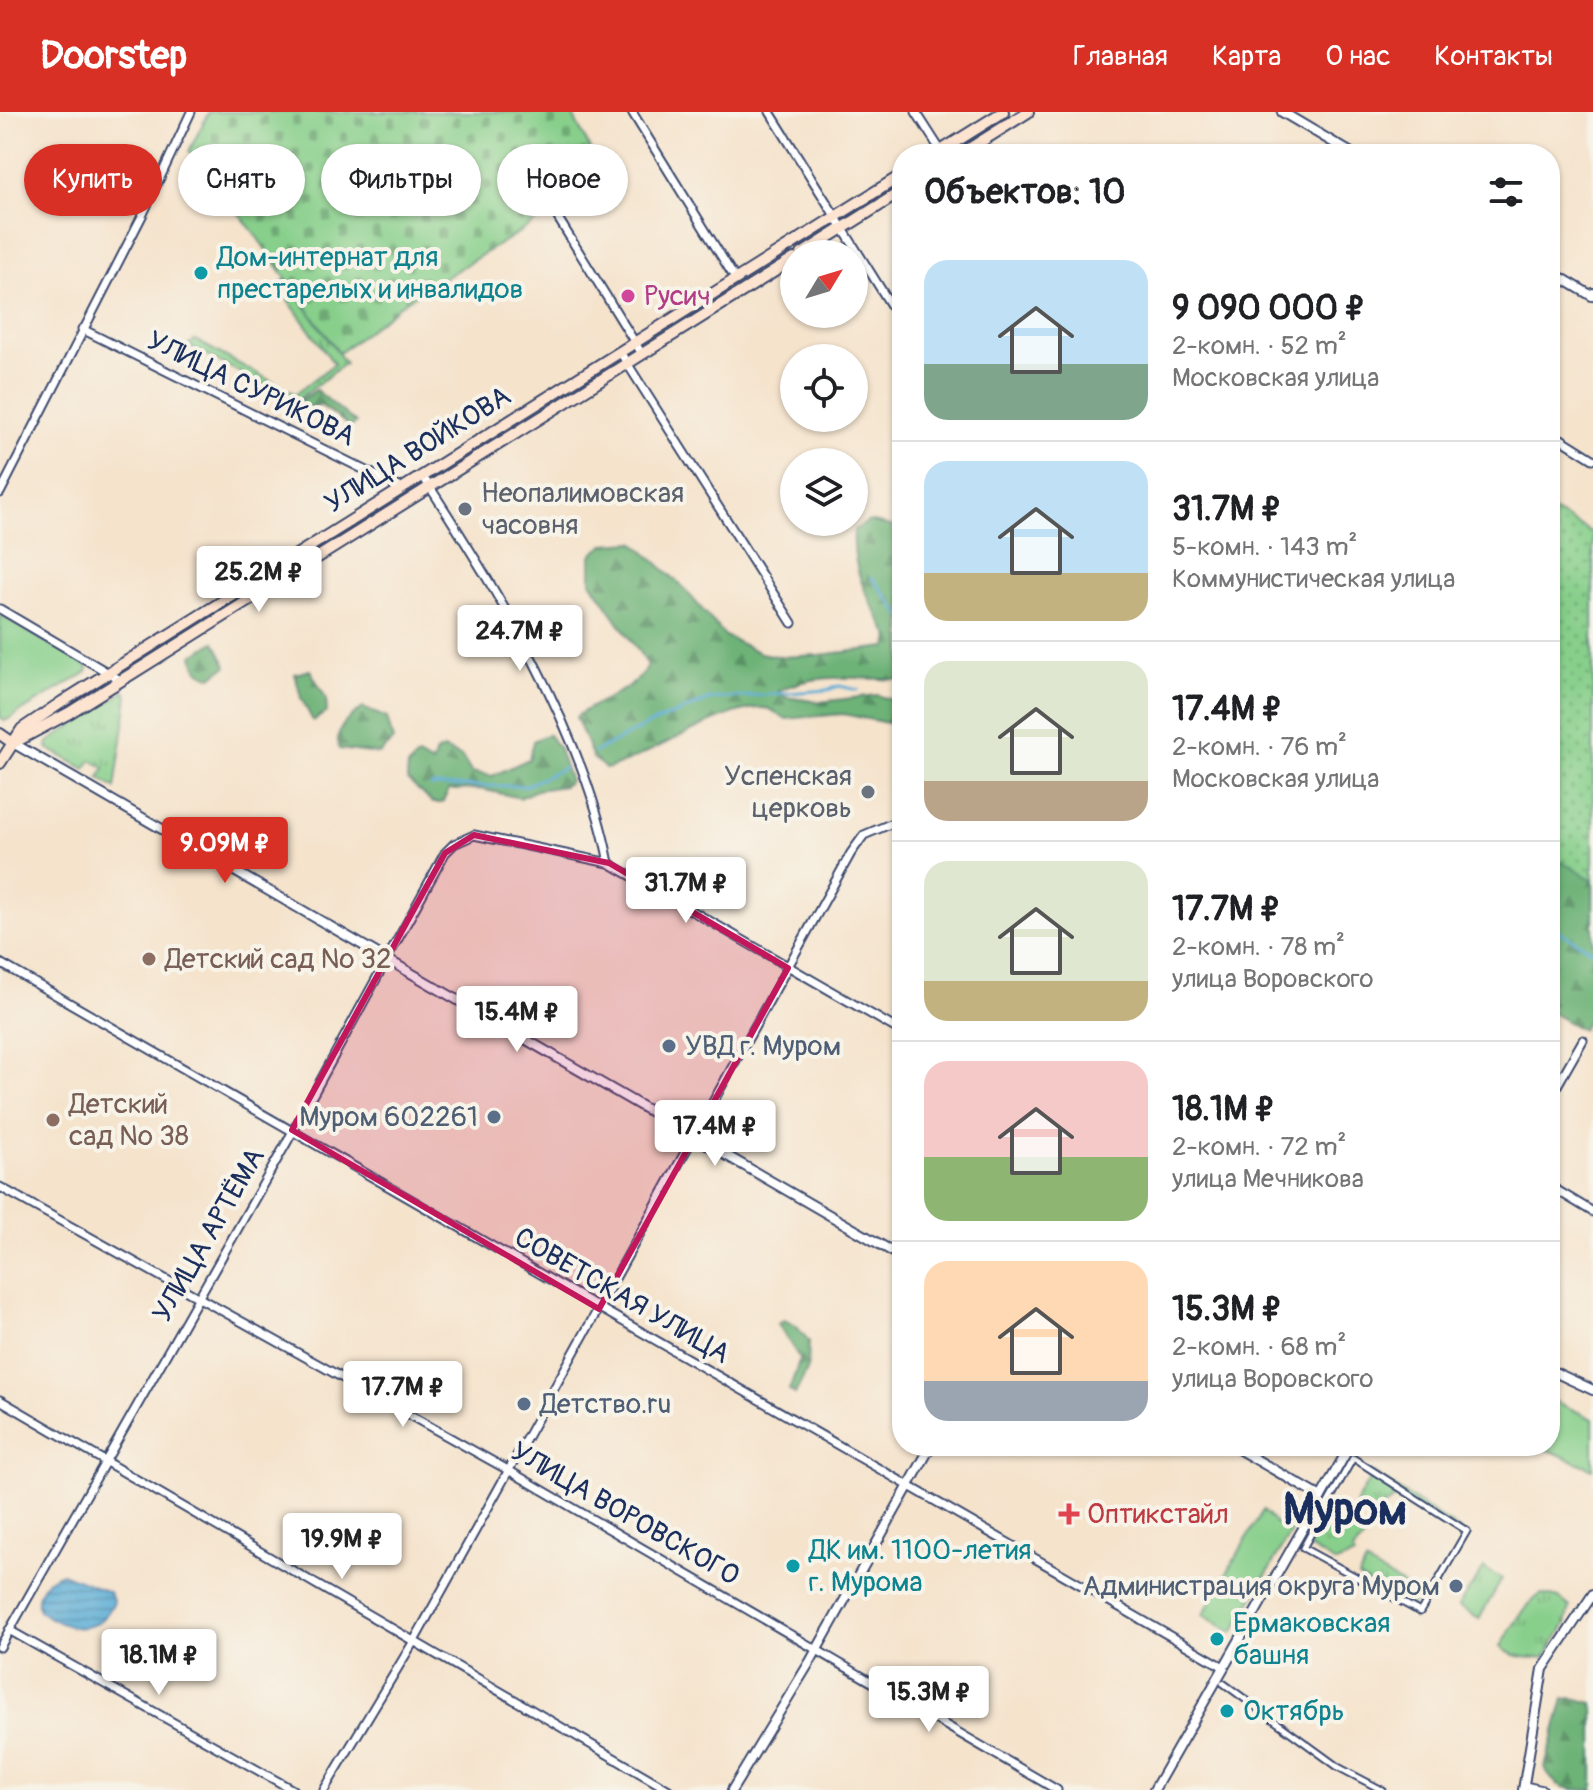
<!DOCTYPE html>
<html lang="ru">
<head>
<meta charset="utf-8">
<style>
  :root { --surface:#fff; --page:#f6f6f6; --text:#202124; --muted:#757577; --line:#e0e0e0; --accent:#d93025 }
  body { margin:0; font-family:Pangolin,sans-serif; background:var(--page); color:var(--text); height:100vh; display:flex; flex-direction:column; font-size:30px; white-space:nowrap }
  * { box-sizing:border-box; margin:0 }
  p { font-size:26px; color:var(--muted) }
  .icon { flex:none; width:44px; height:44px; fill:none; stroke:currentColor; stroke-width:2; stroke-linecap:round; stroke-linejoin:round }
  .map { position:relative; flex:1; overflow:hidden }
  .side { position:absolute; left:892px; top:32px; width:668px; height:1312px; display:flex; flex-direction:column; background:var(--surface); border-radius:32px; box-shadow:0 2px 6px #0004 }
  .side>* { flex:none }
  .top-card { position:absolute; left:24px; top:32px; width:748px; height:72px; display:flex; gap:16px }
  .needle { width:52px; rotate:52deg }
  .fabs { position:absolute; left:780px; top:128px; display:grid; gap:16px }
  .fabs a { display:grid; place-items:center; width:88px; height:88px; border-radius:50%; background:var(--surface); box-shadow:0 2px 6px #0004; font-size:40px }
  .price { position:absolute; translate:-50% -68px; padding:0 18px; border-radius:8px; background:#fff; color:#222; font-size:26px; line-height:52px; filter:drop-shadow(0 2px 4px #0008) }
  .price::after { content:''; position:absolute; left:50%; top:48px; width:24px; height:18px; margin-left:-12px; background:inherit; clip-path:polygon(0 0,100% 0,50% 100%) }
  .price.current { background:var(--accent); color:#fff }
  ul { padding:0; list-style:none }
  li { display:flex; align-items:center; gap:24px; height:200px; padding:0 32px }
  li+li { border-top:2px solid var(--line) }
  li span { display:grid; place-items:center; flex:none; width:224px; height:160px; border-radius:24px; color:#555 }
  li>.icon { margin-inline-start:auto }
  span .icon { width:96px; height:96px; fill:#fffc; stroke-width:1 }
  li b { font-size:34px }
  h2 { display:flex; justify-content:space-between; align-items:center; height:96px; padding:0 32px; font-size:34px }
  .tag { padding:0 28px; border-radius:36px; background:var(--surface); box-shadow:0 2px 6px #0004; font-size:28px; line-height:72px }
  .tag.current { background:var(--accent); color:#fff }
  header { display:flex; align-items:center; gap:48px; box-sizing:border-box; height:112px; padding:0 40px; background:var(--accent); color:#fff }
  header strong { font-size:38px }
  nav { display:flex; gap:44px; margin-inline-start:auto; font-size:28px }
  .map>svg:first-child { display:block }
</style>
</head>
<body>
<header>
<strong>Doorstep</strong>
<nav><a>Главная</a><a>Карта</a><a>О нас</a><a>Контакты</a></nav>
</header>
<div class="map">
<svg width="1593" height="1678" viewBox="0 0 1593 1678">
  <defs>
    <pattern id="grass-tufts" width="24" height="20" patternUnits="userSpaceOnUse" patternTransform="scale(2)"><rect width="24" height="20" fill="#87cf8b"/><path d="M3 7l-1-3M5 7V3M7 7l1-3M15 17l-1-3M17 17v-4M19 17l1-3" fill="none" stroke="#6ea875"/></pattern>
    <pattern id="forest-firs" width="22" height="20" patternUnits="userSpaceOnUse" patternTransform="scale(2)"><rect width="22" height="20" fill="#6db277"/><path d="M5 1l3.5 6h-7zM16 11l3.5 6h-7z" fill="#599165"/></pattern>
    <pattern id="cemetery-stones" width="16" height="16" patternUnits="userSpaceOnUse" patternTransform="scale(2)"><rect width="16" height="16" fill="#87cf8b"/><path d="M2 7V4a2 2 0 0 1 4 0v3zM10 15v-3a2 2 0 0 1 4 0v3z" fill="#6ea875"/></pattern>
    <pattern id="garden-dots" width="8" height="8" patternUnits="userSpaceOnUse" patternTransform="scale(2)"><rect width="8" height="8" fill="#87cf8b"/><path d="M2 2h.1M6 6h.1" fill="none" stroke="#6ea875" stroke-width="1.8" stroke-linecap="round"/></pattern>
    <pattern id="water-rules" width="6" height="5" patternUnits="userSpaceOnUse" patternTransform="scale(2)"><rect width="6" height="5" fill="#5aacd5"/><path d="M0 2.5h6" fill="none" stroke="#4a8cb0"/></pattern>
  </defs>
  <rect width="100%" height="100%" fill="#f7f3e8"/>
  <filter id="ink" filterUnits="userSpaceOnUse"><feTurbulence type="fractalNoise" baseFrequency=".0125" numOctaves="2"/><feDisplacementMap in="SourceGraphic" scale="16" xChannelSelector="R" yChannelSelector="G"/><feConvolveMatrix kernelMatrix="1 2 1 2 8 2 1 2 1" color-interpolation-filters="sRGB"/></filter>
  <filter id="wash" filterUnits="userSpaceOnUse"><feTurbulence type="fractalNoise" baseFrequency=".006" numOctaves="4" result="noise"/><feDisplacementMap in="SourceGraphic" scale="32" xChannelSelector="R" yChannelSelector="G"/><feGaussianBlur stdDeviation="1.8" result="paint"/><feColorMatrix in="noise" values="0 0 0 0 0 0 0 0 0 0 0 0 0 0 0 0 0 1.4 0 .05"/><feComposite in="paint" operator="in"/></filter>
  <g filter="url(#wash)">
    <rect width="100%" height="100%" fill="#f5e3cc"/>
    <g fill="url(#grass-tufts)" stroke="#517f74" stroke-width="2">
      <polygon points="824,119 825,122 657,228 653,226"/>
      <polygon points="286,167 345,251 295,290 188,233 195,228 295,282 334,252 278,174"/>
      <polygon points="387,391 390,395 136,553 135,550"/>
      <polygon points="125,579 128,585 115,676 99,666 105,656 91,648 85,657 47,636 48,630"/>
      <polygon points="1373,1361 1459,1418 1455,1423 1428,1402 1426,1405 1419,1400 1420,1397 1395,1386 1374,1402 1356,1391"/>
      <polygon points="1327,1401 1366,1424 1353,1439 1354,1444 1336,1451 1307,1434"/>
      <polygon points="1366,1451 1418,1482 1410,1496 1358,1465"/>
      <polygon points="1484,1456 1502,1467 1479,1507 1458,1494"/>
      <path d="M1541,1482L1559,1486L1570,1495L1566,1512L1545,1545C1530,1547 1511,1545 1501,1535C1511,1515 1523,1495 1541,1482Z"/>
    </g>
    <g fill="url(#forest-firs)" stroke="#44706a" stroke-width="2">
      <polygon points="316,278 356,311 351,315 320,293 298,297 293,294"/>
      <path d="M902,407V568C861,567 816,559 779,579L785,585L820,590L877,583L902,591V614L843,602L785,607C780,604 775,599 769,597C733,588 644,648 606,657L593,646L576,605C596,588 638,578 648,553L591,470V443L606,432L634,430L681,473L725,524L760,541L782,545L819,543L887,535L890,526C870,488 851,463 854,418L869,409L895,415Z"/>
      <path d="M215,530L227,554L211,565C199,563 195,554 193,543Z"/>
      <polygon points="310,558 326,586 327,600 313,609 301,586 295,562"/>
      <path d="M363,596L387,606L393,628L379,642L339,637C333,618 348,606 363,596Z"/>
      <polygon points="548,622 558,635 570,669 564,674 536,678 520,686 481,677 449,678 442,691 433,691 407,668 408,654 418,644 432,652 436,640 444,637 462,645 471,660 492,664 529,647 533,629"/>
      <polygon points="1550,736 1593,760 1593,899 1582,918 1550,900"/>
      <polygon points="784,1208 796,1214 809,1229 808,1256 795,1282 789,1278 800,1247 778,1212"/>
      <path d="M1573,1586L1593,1591V1678C1571,1678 1553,1678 1545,1655L1564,1587Z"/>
    </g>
    <polygon fill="url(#cemetery-stones)" stroke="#517f74" stroke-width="2" points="209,0 571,0 606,67 403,191 339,241 252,118 189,39"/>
    <g fill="#87cf8b" stroke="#517f74" stroke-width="2">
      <polygon points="0,503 88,555 87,560 5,609 0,605"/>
      <polygon points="1550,1287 1593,1307 1593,1357 1539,1334 1550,1334"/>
      <polygon points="1263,1398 1276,1412 1293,1416 1233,1521 1203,1503"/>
    </g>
    <polygon fill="url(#garden-dots)" stroke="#517f74" stroke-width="2" points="1550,397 1593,421 1593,768 1550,743"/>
    <path fill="url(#water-rules)" stroke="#3a6e9a" stroke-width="2" d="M62,1461L109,1480L114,1490C96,1526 68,1519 39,1499C34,1481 44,1467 62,1461Z"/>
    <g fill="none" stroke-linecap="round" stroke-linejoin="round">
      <g stroke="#5aacd5" stroke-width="3">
        <polyline points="872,466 902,504"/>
        <polyline points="595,640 645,614 711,587 827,578 839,574 858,578"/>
        <polyline points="431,674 525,674 564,656"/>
        <polyline points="1550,814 1593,839"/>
      </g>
    </g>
  </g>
  <g filter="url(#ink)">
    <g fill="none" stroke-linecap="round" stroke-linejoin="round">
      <defs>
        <g id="pedestrian">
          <polygon points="1353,1346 1467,1419 1420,1500 1303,1436"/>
          <polyline points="1223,1571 1338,1655 1382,1678"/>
        </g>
        <g id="minor">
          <polyline points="632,0 736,168"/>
          <polyline points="770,0 902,211"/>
          <polyline points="916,0 941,39"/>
          <polyline points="558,106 642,242"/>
          <polyline points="82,217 401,376"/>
          <polyline points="620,240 792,511"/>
          <polyline points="1550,320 1593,347"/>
          <path d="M422,363C495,474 584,620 609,751"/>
          <polyline points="0,381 143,102 191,0"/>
          <polyline points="0,497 122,569"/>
          <polyline points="0,851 1222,1554"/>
          <polyline points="1550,986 1583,928"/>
          <polyline points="1550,1074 1593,1100"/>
          <polyline points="0,1075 508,1358 1057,1678"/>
          <polyline points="0,1288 669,1678"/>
          <polyline points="9,1518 293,1678"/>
          <polyline points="0,1535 287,1030 445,741 454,732 474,723 609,751 902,920"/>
          <polyline points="1525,1674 1543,1678"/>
          <polyline points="324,1678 414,1529 851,741 864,723 902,707"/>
        </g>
        <g id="tertiary">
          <polyline points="1282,0 1353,42"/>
          <polyline points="1550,159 1592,184 1593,181"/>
          <polyline points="13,631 902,1145"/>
          <polyline points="1550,1258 1593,1278"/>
          <polyline points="1233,1334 1321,1385"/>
          <polyline points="732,1678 811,1548 931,1334"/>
          <polyline points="1154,1678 1350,1334"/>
          <polyline points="1523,1678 1543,1557 1593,1482"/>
        </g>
        <g id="secondary">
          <polyline points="936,42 1003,0"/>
          <polyline points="961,42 1028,0"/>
          <polyline points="802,142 902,79"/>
          <polyline points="0,622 13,631"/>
          <polyline points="13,631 69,601 794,147"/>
          <polyline points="0,651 22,617 62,590 902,63"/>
        </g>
      </defs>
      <use href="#pedestrian" stroke="#3c4a6e" stroke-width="9"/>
      <use href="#minor" stroke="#3c4a6e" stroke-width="11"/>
      <use href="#tertiary" stroke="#3c4a6e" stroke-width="12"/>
      <use href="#secondary" stroke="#3c4a6e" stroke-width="14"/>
      <use href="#pedestrian" stroke="#fff" stroke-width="5"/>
      <use href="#minor" stroke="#fff" stroke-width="7"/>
      <use href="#tertiary" stroke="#fff" stroke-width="8"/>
      <use href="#secondary" stroke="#fde4d1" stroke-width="10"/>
    </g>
  </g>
  <path fill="#c2185b" fill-opacity="0.2" stroke="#c2185b" stroke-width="6" stroke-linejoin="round" d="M474,723L609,751L788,856L599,1197L292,1018L445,741Z"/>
  <g fill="#0f9aa8" stroke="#f7f3e8" stroke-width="3">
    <circle cx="201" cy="161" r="8"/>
    <circle cx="793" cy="1454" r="8"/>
    <circle cx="1217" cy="1527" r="8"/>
    <circle cx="1227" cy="1599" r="8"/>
  </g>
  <circle fill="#d1479c" stroke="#f7f3e8" stroke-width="3" cx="628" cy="184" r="8"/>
  <g fill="#6b7280" stroke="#f7f3e8" stroke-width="3">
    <circle cx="465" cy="397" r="8"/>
    <circle cx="868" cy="680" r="8"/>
  </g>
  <g fill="#8d6e63" stroke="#f7f3e8" stroke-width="3">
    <circle cx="149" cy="847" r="8"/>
    <circle cx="53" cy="1008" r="8"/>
  </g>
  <g fill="#5c6f8a" stroke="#f7f3e8" stroke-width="3">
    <circle cx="669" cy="934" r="8"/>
    <circle cx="494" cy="1005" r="8"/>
    <circle cx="524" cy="1292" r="8"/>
    <circle cx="1456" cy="1474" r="8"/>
  </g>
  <path fill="#e0444e" stroke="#f7f3e8" stroke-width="3" d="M1065 1390h8v8h8v8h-8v8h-8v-8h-8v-8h8z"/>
  <g text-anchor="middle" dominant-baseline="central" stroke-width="8" stroke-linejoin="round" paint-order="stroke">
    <g font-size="28" fill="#0d838f" stroke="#f7f3e8" text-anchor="start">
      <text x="217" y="145">Дом-интернат для<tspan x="217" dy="32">престарелых и инвалидов</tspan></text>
      <text x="809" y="1438">ДК им. 1100-летия<tspan x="809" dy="32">г. Мурома</tspan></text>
      <text x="1233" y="1511">Ермаковская<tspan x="1233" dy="32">башня</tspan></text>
      <text x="1243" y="1599">Октябрь</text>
    </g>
    <g font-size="28" fill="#b23c85" stroke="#f7f3e8" text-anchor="start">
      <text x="644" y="184">Русич</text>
    </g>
    <g font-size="28" fill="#1b2f5e" stroke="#f7f3e8">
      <text transform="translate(251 277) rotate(26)">УЛИЦА СУРИКОВА</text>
      <text transform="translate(418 338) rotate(-32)">УЛИЦА ВОЙКОВА</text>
      <text transform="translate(209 1123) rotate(-60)">УЛИЦА АРТЁМА</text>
      <text transform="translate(622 1184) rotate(30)">СОВЕТСКАЯ УЛИЦА</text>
      <text transform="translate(625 1402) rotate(30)">УЛИЦА ВОРОВСКОГО</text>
    </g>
    <g font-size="28" fill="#5b616d" stroke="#f7f3e8" text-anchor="start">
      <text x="481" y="381">Неопалимовская<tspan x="481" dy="32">часовня</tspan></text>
      <text x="852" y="664" text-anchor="end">Успенская<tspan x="852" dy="32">церковь</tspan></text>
    </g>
    <g font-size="28" fill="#785e54" stroke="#f7f3e8" text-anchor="start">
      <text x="165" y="847">Детский сад № 32</text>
      <text x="69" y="992">Детский<tspan x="69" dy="32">сад № 38</tspan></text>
    </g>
    <g font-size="28" fill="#4e5e75" stroke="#f7f3e8" text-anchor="start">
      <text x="685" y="934">УВД г. Муром</text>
      <text x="478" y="1005" text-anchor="end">Муром 602261</text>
      <text x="540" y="1292">Детство.ru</text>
      <text x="1440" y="1474" text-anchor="end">Администрация округа Муром</text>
    </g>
    <g font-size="28" fill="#be3a42" stroke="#f7f3e8" text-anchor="start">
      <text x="1087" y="1402">Оптикстайл</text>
    </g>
    <g font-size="44" font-weight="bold" fill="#1b2f5e" stroke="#f7f3e8">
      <text x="1345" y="1398">Муром</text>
    </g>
  </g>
</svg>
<div class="fabs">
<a><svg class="needle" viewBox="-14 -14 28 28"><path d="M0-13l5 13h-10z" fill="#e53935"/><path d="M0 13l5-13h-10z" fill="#757577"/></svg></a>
<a><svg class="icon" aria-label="locate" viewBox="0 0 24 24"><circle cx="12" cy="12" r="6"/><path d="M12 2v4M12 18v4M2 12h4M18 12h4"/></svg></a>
<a><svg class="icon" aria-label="layers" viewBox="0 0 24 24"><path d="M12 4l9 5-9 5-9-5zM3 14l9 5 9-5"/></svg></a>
</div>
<b class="price" style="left:259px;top:502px">25.2M ₽</b>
<b class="price" style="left:520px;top:561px">24.7M ₽</b>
<b class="price current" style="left:225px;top:773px">9.09M ₽</b>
<b class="price" style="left:686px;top:813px">31.7M ₽</b>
<b class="price" style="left:517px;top:942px">15.4M ₽</b>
<b class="price" style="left:715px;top:1056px">17.4M ₽</b>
<b class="price" style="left:403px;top:1317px">17.7M ₽</b>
<b class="price" style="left:342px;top:1469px">19.9M ₽</b>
<b class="price" style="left:159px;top:1585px">18.1M ₽</b>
<b class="price" style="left:929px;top:1622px">15.3M ₽</b>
<div class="top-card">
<a class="tag current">Купить</a>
<a class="tag">Снять</a>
<a class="tag">Фильтры</a>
<a class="tag">Новое</a>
</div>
<section class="side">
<h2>Объектов: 10<svg class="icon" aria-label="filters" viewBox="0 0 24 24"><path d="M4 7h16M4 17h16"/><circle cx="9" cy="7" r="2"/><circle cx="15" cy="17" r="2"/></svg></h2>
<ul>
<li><span style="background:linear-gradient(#bfe0f5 65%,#7fa58c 0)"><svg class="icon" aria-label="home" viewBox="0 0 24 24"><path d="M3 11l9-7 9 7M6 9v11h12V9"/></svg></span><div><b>9 090 000 ₽</b><p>2-комн. · 52 m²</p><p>Московская улица</p></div></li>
<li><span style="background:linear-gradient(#bfe0f5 70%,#c2b280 0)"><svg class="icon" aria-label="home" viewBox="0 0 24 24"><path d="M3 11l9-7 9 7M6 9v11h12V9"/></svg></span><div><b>31.7M ₽</b><p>5-комн. · 143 m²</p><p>Коммунистическая улица</p></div></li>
<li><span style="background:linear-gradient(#dfe7d0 75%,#b9a48a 0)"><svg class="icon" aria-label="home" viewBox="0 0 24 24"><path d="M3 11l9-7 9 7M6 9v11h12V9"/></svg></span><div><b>17.4M ₽</b><p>2-комн. · 76 m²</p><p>Московская улица</p></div></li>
<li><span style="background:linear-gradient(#dfe7d0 75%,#c2b280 0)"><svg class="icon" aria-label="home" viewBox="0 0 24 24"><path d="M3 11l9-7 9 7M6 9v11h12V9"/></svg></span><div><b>17.7M ₽</b><p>2-комн. · 78 m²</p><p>улица Воровского</p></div></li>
<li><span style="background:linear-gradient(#f6c9c9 60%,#8fb573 0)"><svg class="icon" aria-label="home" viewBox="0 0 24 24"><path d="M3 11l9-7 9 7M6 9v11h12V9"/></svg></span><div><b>18.1M ₽</b><p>2-комн. · 72 m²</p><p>улица Мечникова</p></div></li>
<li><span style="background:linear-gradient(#ffd9b3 75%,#9aa5b1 0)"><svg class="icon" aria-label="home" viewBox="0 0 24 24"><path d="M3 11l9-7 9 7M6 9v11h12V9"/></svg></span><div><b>15.3M ₽</b><p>2-комн. · 68 m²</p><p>улица Воровского</p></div></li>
</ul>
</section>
</div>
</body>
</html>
